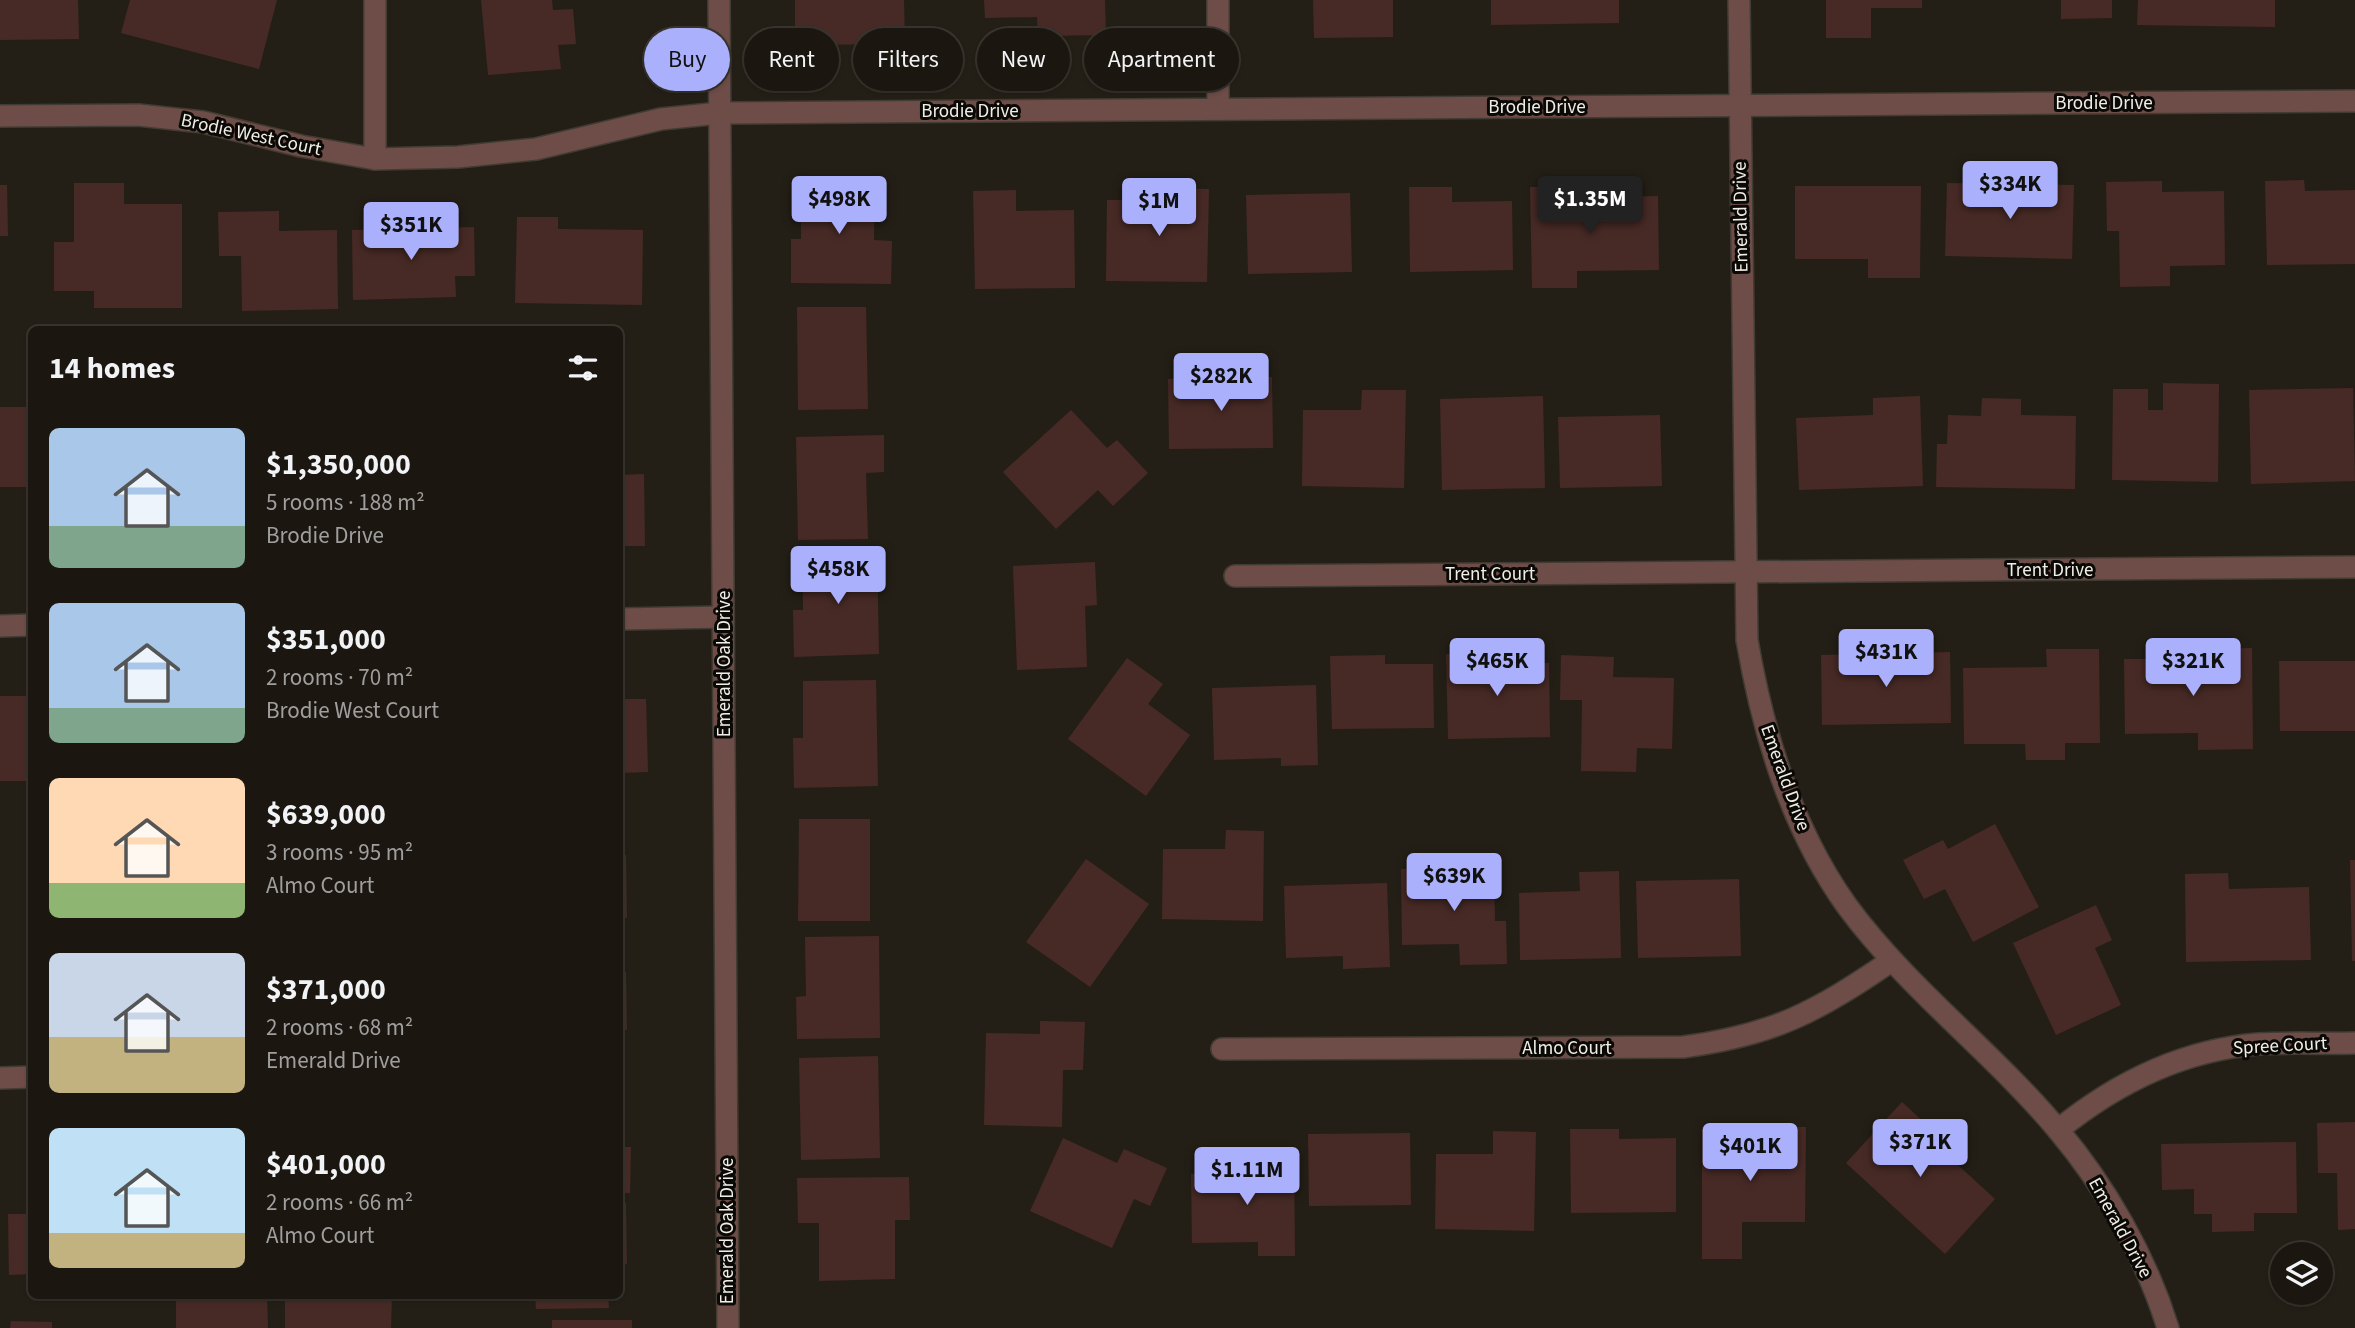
<!DOCTYPE html>
<html lang="en">
<head>
<meta charset="utf-8">
<style>
  :root { --surface:#1b1710; --page:#242019; --text:#f1f3f6; --muted:#a09f9f; --line:#393630; --accent:#aab0fb }
  body { margin:0; font-family:"Source Sans 3",sans-serif; background:var(--page); color:var(--text); height:100vh; display:flex; flex-direction:column; font-size:26px; white-space:nowrap }
  * { box-sizing:border-box; margin:0 }
  p { font-size:23px; color:var(--muted) }
  .icon { flex:none; width:38px; height:38px; fill:none; stroke:currentColor; stroke-width:2; stroke-linecap:round; stroke-linejoin:round }
  .map { position:relative; flex:1; overflow:hidden }
  .panel { position:absolute; left:28px; top:326px; width:595px; height:973px; display:flex; flex-direction:column; background:var(--surface); border-radius:10px; box-shadow:0 2px 5px #0004,0 0 0 2px var(--line) }
  .panel>* { flex:none }
  .top-card { position:absolute; left:644px; top:28px; width:665px; height:63px; display:flex; gap:14px }
  .tools { position:absolute; left:2270px; top:1242px; display:grid; gap:14px }
  .tools a { display:grid; place-items:center; width:63px; height:63px; border-radius:50%; background:var(--surface); box-shadow:0 2px 5px #0004,0 0 0 2px var(--line); font-size:35px }
  .price { position:absolute; translate:-50% -60px; padding:0 16px; border-radius:7px; background:var(--accent); color:#111; font-size:23px; line-height:46px; filter:drop-shadow(0 2px 4px #0008) }
  .price::after { content:''; position:absolute; left:50%; top:42px; width:21px; height:16px; margin-left:-10px; background:inherit; clip-path:polygon(0 0,100% 0,50% 100%) }
  .price.current { background:#222; color:#fff }
  ul { padding:0; list-style:none }
  li { display:flex; align-items:center; gap:21px; height:175px; padding:0 21px }
  li span { display:grid; place-items:center; flex:none; width:196px; height:140px; border-radius:10px; color:#555 }
  li>.icon { margin-inline-start:auto }
  span .icon { width:84px; height:84px; fill:#fffc; stroke-width:1 }
  li b { font-size:30px }
  h2 { display:flex; justify-content:space-between; align-items:center; height:84px; padding:0 21px; font-size:30px }
  .tag { padding:0 24px; border-radius:32px; background:var(--surface); box-shadow:0 2px 5px #0004,0 0 0 2px var(--line); font-size:24px; line-height:63px }
  .tag.current { background:var(--accent); color:#111 }
  .map>svg:first-child { display:block }
</style>
</head>
<body>
<div class="map">
<svg width="2355" height="1328" viewBox="0 0 2355 1328">
  <rect width="100%" height="100%" fill="#241f16"/>
  <g fill="#472a25">
    <polygon points="0,0 78,0 79,39 0,40"/>
    <polygon points="130,0 277,0 259,69 121,33"/>
    <polygon points="481,0 552,0 553,10 573,9 576,44 558,45 561,69 488,75"/>
    <polygon points="795,0 904,0 905,44 795,45"/>
    <polygon points="984,0 1105,0 1106,35 1038,36 1037,17 985,18"/>
    <polygon points="1313,0 1393,0 1393,37 1314,38"/>
    <polygon points="1491,0 1619,0 1619,23 1491,25"/>
    <polygon points="1826,0 1922,0 1922,8 1871,8 1871,38 1826,38"/>
    <polygon points="2061,0 2112,0 2112,18 2061,19"/>
    <polygon points="2138,0 2275,0 2275,27 2137,25"/>
    <polygon points="2304,180 2305,191 2355,190 2355,264 2267,265 2265,181"/>
    <polygon points="801,181 875,182 874,240 892,241 891,284 791,283 791,239 801,239"/>
    <polygon points="2162,181 2162,192 2224,191 2225,265 2170,266 2170,286 2120,287 2119,231 2107,231 2106,182"/>
    <polygon points="74,183 124,183 124,204 182,204 182,308 94,308 94,291 54,291 54,242 74,242"/>
    <polygon points="1947,183 2074,185 2072,259 1945,256"/>
    <polygon points="0,185 7,185 8,236 0,236"/>
    <polygon points="1795,186 1921,186 1920,278 1868,278 1868,259 1795,259"/>
    <polygon points="1409,187 1452,187 1452,202 1512,201 1513,270 1410,272"/>
    <polygon points="1530,187 1571,187 1571,198 1658,196 1659,270 1577,271 1577,288 1532,288"/>
    <polygon points="1166,188 1209,189 1207,282 1106,281 1107,200 1165,200"/>
    <polygon points="1016,190 1016,211 1074,210 1075,288 975,289 973,191"/>
    <polygon points="1350,193 1352,272 1248,274 1246,195"/>
    <polygon points="279,211 279,231 337,230 338,309 242,311 241,256 219,256 218,212"/>
    <polygon points="517,217 558,217 558,229 643,230 642,305 515,303"/>
    <polygon points="474,227 475,276 455,276 456,297 353,300 352,230"/>
    <polygon points="797,307 866,307 868,409 798,410"/>
    <polygon points="1272,377 1273,448 1169,449 1168,379"/>
    <polygon points="2163,383 2219,384 2218,482 2112,480 2113,389 2148,389 2148,410 2163,410"/>
    <polygon points="2353,388 2355,481 2251,484 2249,390"/>
    <polygon points="1362,390 1406,390 1404,488 1302,486 1303,410 1361,410"/>
    <polygon points="1543,396 1545,488 1442,490 1440,399"/>
    <polygon points="1920,396 1923,486 1799,490 1796,418 1873,415 1873,398"/>
    <polygon points="1982,398 2021,399 2021,415 2076,416 2075,489 1936,487 1937,444 1947,444 1948,415 1981,416"/>
    <rect x="0" y="407" width="32" height="80"/>
    <polygon points="1071,410 1107,448 1117,440 1148,473 1113,506 1098,490 1056,529 1003,472"/>
    <polygon points="1660,415 1662,486 1560,488 1558,417"/>
    <polygon points="884,435 884,472 866,473 868,539 798,540 796,437"/>
    <polygon points="644,474 645,546 620,546 620,475"/>
    <polygon points="877,552 879,654 794,657 793,610 803,610 802,554"/>
    <polygon points="1095,562 1097,605 1085,606 1087,667 1017,670 1013,566"/>
    <polygon points="2252,648 2253,749 2198,750 2198,733 2125,734 2124,659 2209,659 2209,649"/>
    <polygon points="2046,649 2099,649 2100,743 2065,743 2065,760 2026,760 2025,744 1964,744 1963,668 2047,667"/>
    <polygon points="1950,652 1951,723 1822,725 1821,655"/>
    <polygon points="1489,653 1489,664 1549,663 1550,737 1448,739 1446,654"/>
    <polygon points="1385,655 1385,664 1433,664 1434,728 1332,729 1330,656"/>
    <polygon points="1561,655 1614,657 1613,677 1674,678 1672,749 1637,748 1636,772 1581,771 1582,700 1560,700"/>
    <polygon points="1127,658 1163,684 1148,704 1190,735 1146,796 1068,739"/>
    <polygon points="2279,661 2355,661 2355,731 2280,731"/>
    <polygon points="876,680 878,786 794,788 793,738 803,738 803,681"/>
    <polygon points="1316,685 1318,765 1281,766 1281,758 1214,760 1212,688"/>
    <rect x="0" y="696" width="32" height="85"/>
    <polygon points="620,699 646,699 648,772 620,773"/>
    <polygon points="799,819 870,819 870,921 798,921"/>
    <polygon points="1995,824 2039,907 1973,942 1945,889 1924,899 1903,860 1943,840 1948,849"/>
    <polygon points="1226,830 1264,831 1263,921 1162,919 1163,849 1225,849"/>
    <polygon points="620,855 626,855 627,918 620,918"/>
    <polygon points="1086,859 1149,904 1090,987 1026,942"/>
    <polygon points="2350,860 2355,860 2355,961 2352,961"/>
    <polygon points="1494,868 1495,921 1506,921 1507,964 1460,965 1459,944 1402,945 1401,869"/>
    <polygon points="1619,871 1621,958 1520,960 1519,893 1580,891 1579,872"/>
    <polygon points="2228,873 2229,889 2309,887 2311,960 2186,962 2185,874"/>
    <polygon points="1739,879 1741,956 1638,958 1636,881"/>
    <polygon points="1387,883 1390,967 1343,969 1343,956 1286,958 1284,886"/>
    <polygon points="2096,905 2112,940 2095,948 2121,1005 2056,1035 2013,943"/>
    <polygon points="879,936 880,1038 797,1039 796,997 806,996 805,937"/>
    <rect x="26" y="955" width="6" height="41"/>
    <polygon points="620,972 626,972 627,1030 620,1030"/>
    <polygon points="1040,1021 1085,1022 1083,1070 1063,1070 1062,1127 984,1125 986,1033 1040,1034"/>
    <polygon points="878,1056 880,1158 801,1160 799,1058"/>
    <polygon points="1902,1102 1941,1138 1935,1144 1995,1199 1945,1254 1846,1163"/>
    <polygon points="2355,1122 2355,1229 2338,1230 2337,1173 2318,1173 2317,1123"/>
    <polygon points="1702,1127 1806,1127 1805,1222 1742,1222 1742,1259 1702,1259"/>
    <polygon points="1570,1129 1619,1129 1619,1139 1676,1138 1676,1212 1571,1213"/>
    <polygon points="1493,1131 1536,1132 1534,1231 1435,1229 1436,1154 1493,1154"/>
    <polygon points="1410,1133 1411,1205 1309,1206 1308,1134"/>
    <polygon points="1063,1138 1117,1163 1124,1149 1167,1168 1150,1206 1134,1199 1112,1248 1030,1211"/>
    <polygon points="2296,1142 2297,1213 2254,1213 2254,1231 2212,1232 2212,1214 2194,1214 2194,1189 2162,1190 2161,1144"/>
    <polygon points="620,1147 631,1147 630,1193 620,1193"/>
    <polygon points="1248,1159 1294,1159 1295,1256 1258,1256 1258,1242 1192,1243 1191,1174 1248,1173"/>
    <polygon points="909,1177 910,1220 895,1220 895,1279 819,1281 819,1223 798,1223 797,1178"/>
    <polygon points="620,1203 626,1203 627,1264 620,1264"/>
    <polygon points="8,1214 32,1214 32,1274 9,1275"/>
    <polygon points="176,1295 267,1295 268,1328 176,1328"/>
    <polygon points="285,1295 392,1295 391,1328 285,1328"/>
    <polygon points="535,1295 608,1295 609,1308 536,1309"/>
    <rect x="552" y="1320" width="80" height="8"/>
    <polygon points="11,1321 52,1322 52,1328 10,1328"/>
  </g>
  <g fill="none" stroke-linecap="round" stroke-linejoin="round">
    <defs>
      <g id="minor">
        <polyline points="375,0 375,159"/>
        <polyline points="1218,0 1218,109"/>
        <path d="M1739,0L1747,640C1763,733 1791,828 1847,906C1908,989 1992,1051 2058,1130C2106,1187 2146,1257 2168,1328"/>
        <polyline points="0,116 138,115 203,122 301,146 375,159 458,157 536,149 661,119 720,113 2355,101"/>
        <polyline points="1235,576 2355,567"/>
        <polyline points="620,619 723,617"/>
        <polyline points="0,626 32,625"/>
        <path d="M1222,1049L1683,1047C1774,1035 1816,1012 1891,961"/>
        <polyline points="0,1078 32,1077"/>
        <path d="M2058,1130C2116,1083 2182,1050 2258,1044C2290,1042 2323,1044 2355,1043"/>
      </g>
      <polyline id="tertiary" points="719,0 728,1328"/>
    </defs>
    <use href="#minor" stroke="#413c33" stroke-width="24"/>
    <use href="#tertiary" stroke="#413c33" stroke-width="24"/>
    <use href="#minor" stroke="#6e4c47" stroke-width="21"/>
    <use href="#tertiary" stroke="#6e4c47" stroke-width="21"/>
  </g>
  <g text-anchor="middle" dominant-baseline="central" stroke-width="6" stroke-linejoin="round" paint-order="stroke">
    <g font-size="19" fill="#f0ede6" stroke="#0b0906">
      <text x="2104" y="103">Brodie Drive</text>
      <text x="1537" y="107">Brodie Drive</text>
      <text x="970" y="111">Brodie Drive</text>
      <text transform="translate(251 135) rotate(12)">Brodie West Court</text>
      <text transform="translate(1741 217) rotate(-91)">Emerald Drive</text>
      <text x="2050" y="570">Trent Drive</text>
      <text x="1490" y="574">Trent Court</text>
      <text transform="translate(724 664) rotate(-90)">Emerald Oak Drive</text>
      <text transform="translate(1785 778) rotate(70)">Emerald Drive</text>
      <text transform="translate(2280 1046) rotate(-3)">Spree Court</text>
      <text x="1567" y="1048">Almo Court</text>
      <text transform="translate(2120 1228) rotate(61)">Emerald Drive</text>
      <text transform="translate(727 1231) rotate(-90)">Emerald Oak Drive</text>
    </g>
  </g>
</svg>
<div class="tools">
<a><svg class="icon" aria-label="layers" viewBox="0 0 24 24"><path d="M12 4l9 5-9 5-9-5zM3 14l9 5 9-5"/></svg></a>
</div>
<b class="price" style="left:2010px;top:221px">$334K</b>
<b class="price" style="left:839px;top:236px">$498K</b>
<b class="price current" style="left:1590px;top:236px">$1.35M</b>
<b class="price" style="left:1159px;top:238px">$1M</b>
<b class="price" style="left:411px;top:262px">$351K</b>
<b class="price" style="left:1221px;top:413px">$282K</b>
<b class="price" style="left:838px;top:606px">$458K</b>
<b class="price" style="left:1886px;top:689px">$431K</b>
<b class="price" style="left:1497px;top:698px">$465K</b>
<b class="price" style="left:2193px;top:698px">$321K</b>
<b class="price" style="left:1454px;top:913px">$639K</b>
<b class="price" style="left:1920px;top:1179px">$371K</b>
<b class="price" style="left:1750px;top:1183px">$401K</b>
<b class="price" style="left:1247px;top:1207px">$1.11M</b>
<div class="top-card">
<a class="tag current">Buy</a>
<a class="tag">Rent</a>
<a class="tag">Filters</a>
<a class="tag">New</a>
<a class="tag">Apartment</a>
</div>
<section class="panel">
<h2>14 homes<svg class="icon" aria-label="filters" viewBox="0 0 24 24"><path d="M4 7h16M4 17h16"/><circle cx="9" cy="7" r="2"/><circle cx="15" cy="17" r="2"/></svg></h2>
<ul>
<li><span style="background:linear-gradient(#a9c7e8 70%,#7fa58c 0)"><svg class="icon" aria-label="home" viewBox="0 0 24 24"><path d="M3 11l9-7 9 7M6 9v11h12V9"/></svg></span><div><b>$1,350,000</b><p>5 rooms · 188 m²</p><p>Brodie Drive</p></div></li>
<li><span style="background:linear-gradient(#a9c7e8 75%,#7fa58c 0)"><svg class="icon" aria-label="home" viewBox="0 0 24 24"><path d="M3 11l9-7 9 7M6 9v11h12V9"/></svg></span><div><b>$351,000</b><p>2 rooms · 70 m²</p><p>Brodie West Court</p></div></li>
<li><span style="background:linear-gradient(#ffd9b3 75%,#8fb573 0)"><svg class="icon" aria-label="home" viewBox="0 0 24 24"><path d="M3 11l9-7 9 7M6 9v11h12V9"/></svg></span><div><b>$639,000</b><p>3 rooms · 95 m²</p><p>Almo Court</p></div></li>
<li><span style="background:linear-gradient(#c9d6e8 60%,#c2b280 0)"><svg class="icon" aria-label="home" viewBox="0 0 24 24"><path d="M3 11l9-7 9 7M6 9v11h12V9"/></svg></span><div><b>$371,000</b><p>2 rooms · 68 m²</p><p>Emerald Drive</p></div></li>
<li><span style="background:linear-gradient(#bfe0f5 75%,#c2b280 0)"><svg class="icon" aria-label="home" viewBox="0 0 24 24"><path d="M3 11l9-7 9 7M6 9v11h12V9"/></svg></span><div><b>$401,000</b><p>2 rooms · 66 m²</p><p>Almo Court</p></div></li>
</ul>
</section>
</div>
</body>
</html>
